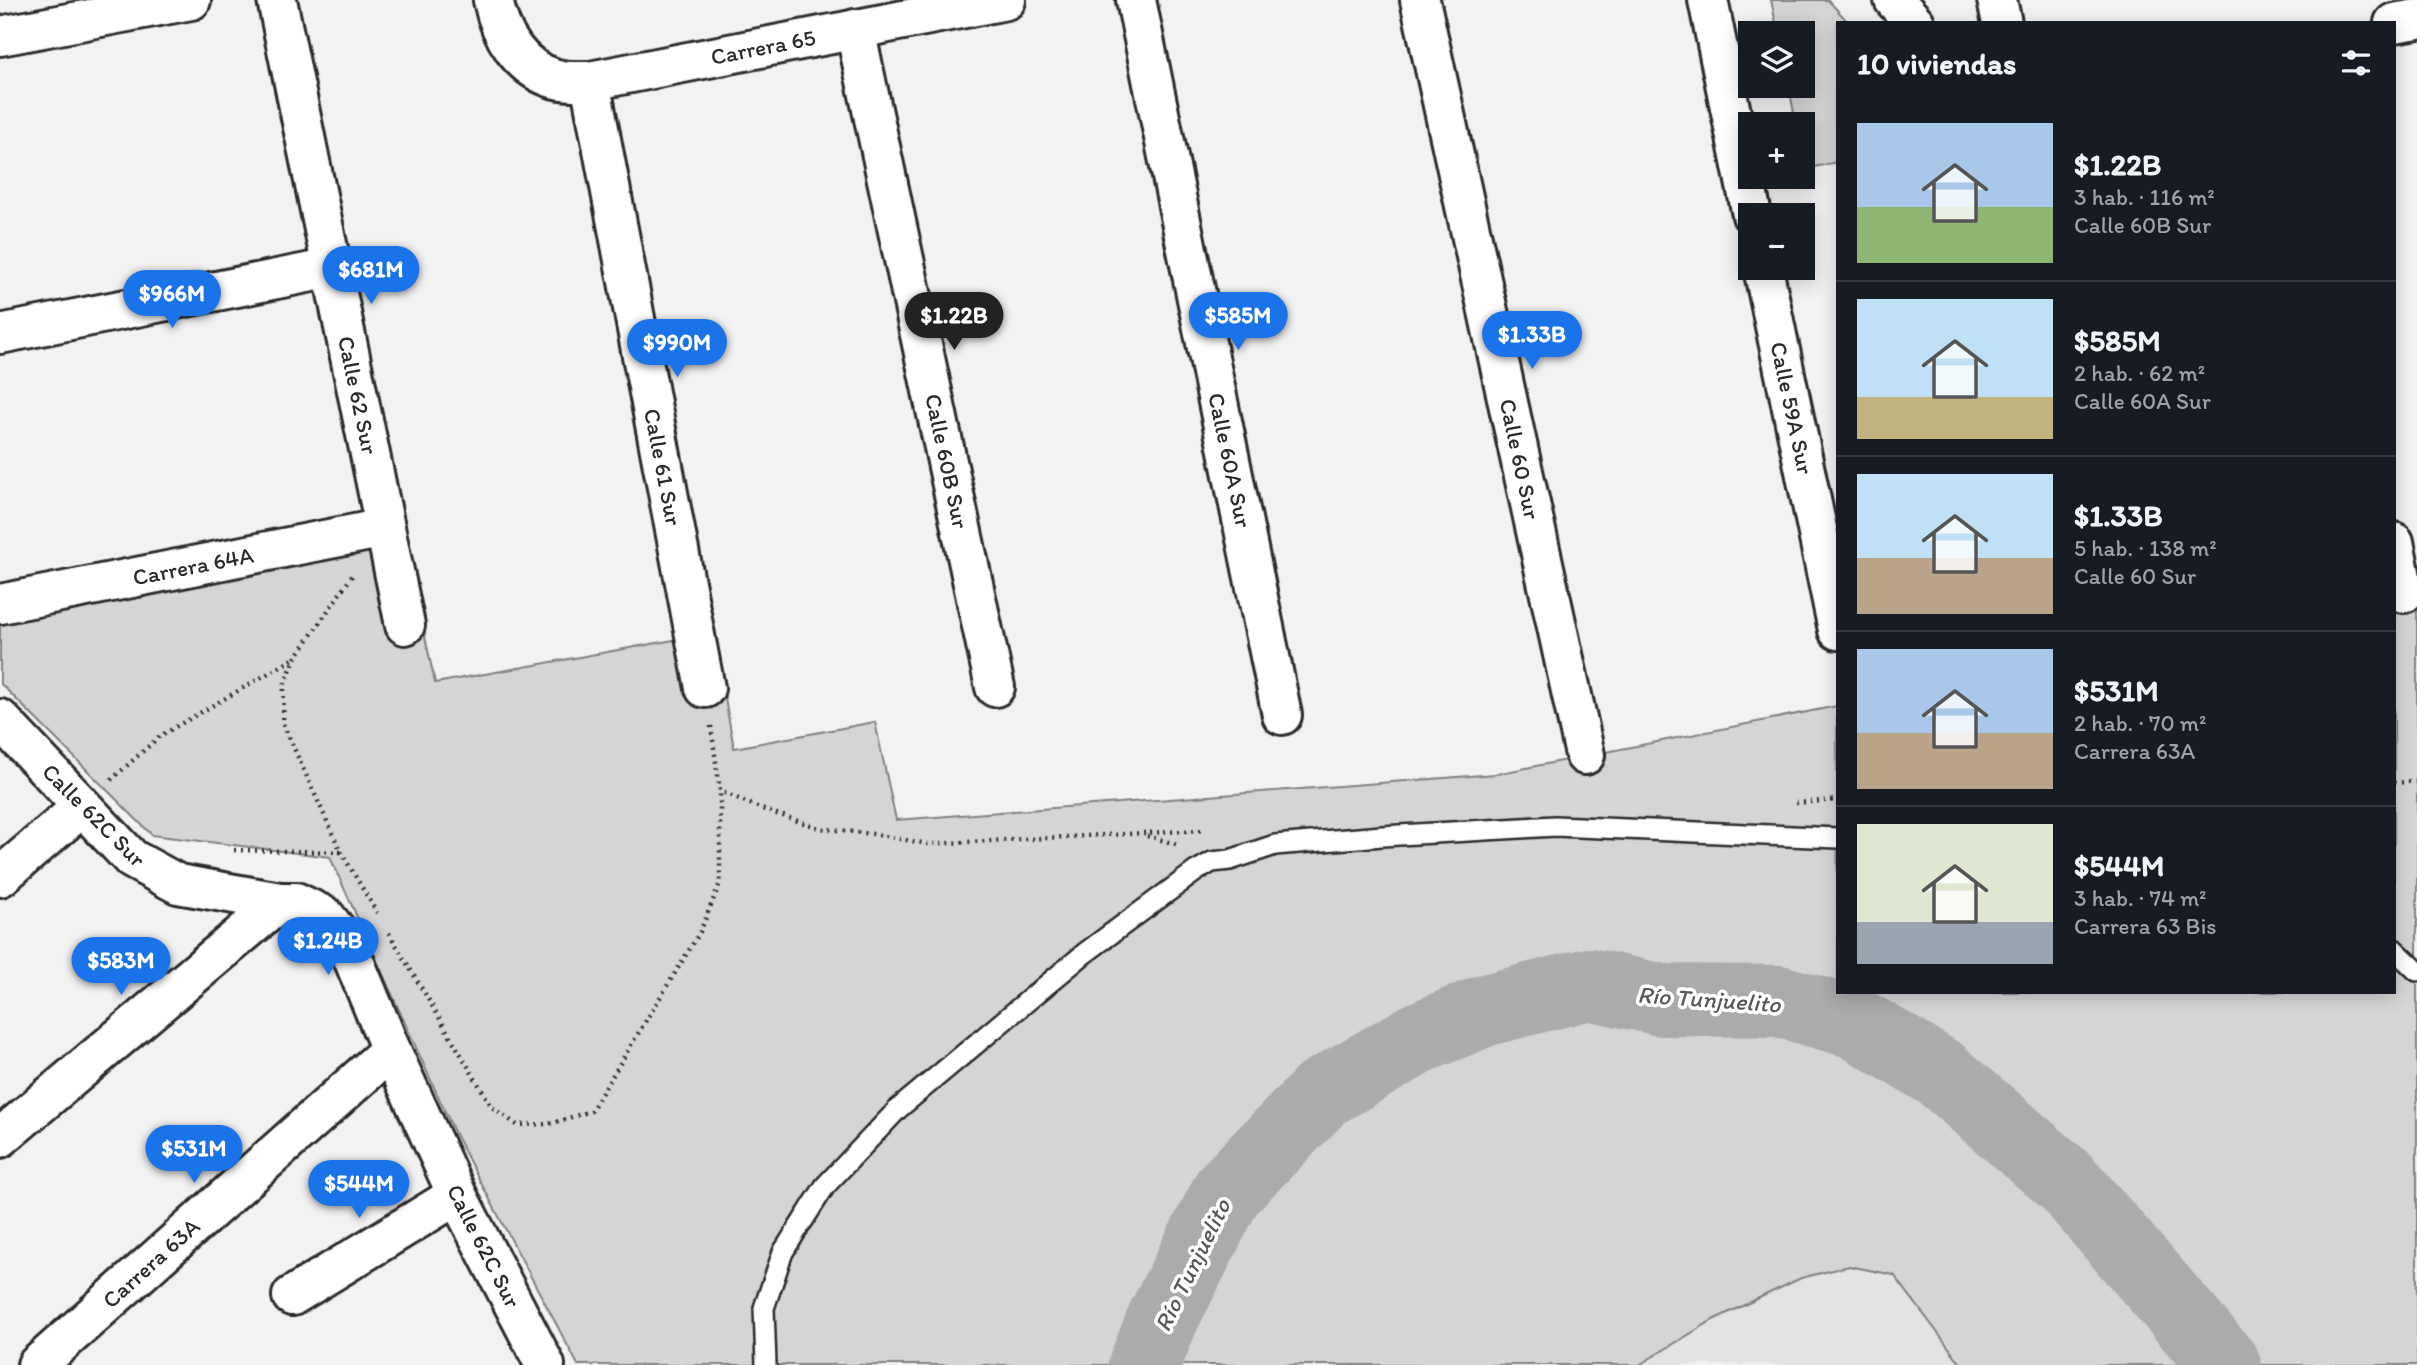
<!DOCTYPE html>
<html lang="es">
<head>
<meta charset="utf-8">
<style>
  :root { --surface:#171b24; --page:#20242c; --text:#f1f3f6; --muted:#9ea1a6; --line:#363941; --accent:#1a73e8 }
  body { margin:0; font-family:Itim,sans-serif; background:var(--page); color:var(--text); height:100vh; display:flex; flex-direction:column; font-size:26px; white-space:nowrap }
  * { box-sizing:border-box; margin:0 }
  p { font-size:23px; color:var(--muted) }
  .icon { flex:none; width:38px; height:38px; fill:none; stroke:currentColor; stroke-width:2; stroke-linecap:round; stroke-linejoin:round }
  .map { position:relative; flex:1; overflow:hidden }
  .drawer { position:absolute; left:1836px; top:21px; width:560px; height:973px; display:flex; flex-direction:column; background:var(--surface); border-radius:0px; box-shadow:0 4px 18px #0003 }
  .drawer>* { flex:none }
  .tools { position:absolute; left:1738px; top:21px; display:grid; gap:14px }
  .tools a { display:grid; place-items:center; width:77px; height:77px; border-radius:0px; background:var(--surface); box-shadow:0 4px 18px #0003; font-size:35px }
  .price { position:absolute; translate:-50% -60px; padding:0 16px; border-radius:24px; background:var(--accent); color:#fff; font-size:23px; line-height:46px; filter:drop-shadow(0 2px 4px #0008) }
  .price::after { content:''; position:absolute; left:50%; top:42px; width:21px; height:16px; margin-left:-10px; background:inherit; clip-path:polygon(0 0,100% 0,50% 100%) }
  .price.on { background:#222; color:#fff }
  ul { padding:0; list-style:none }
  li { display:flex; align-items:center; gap:21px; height:175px; padding:0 21px }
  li+li { border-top:2px solid var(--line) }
  li span { display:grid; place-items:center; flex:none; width:196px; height:140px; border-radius:0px; color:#555 }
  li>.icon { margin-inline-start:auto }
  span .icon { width:84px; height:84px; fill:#fffc; stroke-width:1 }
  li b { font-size:30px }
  h2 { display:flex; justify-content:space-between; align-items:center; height:84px; padding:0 21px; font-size:30px }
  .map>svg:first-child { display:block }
</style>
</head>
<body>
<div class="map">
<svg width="2417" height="1365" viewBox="0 0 2417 1365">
  <rect width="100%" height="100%" fill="#f2f2f2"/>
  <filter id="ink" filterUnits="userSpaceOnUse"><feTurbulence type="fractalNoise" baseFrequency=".0143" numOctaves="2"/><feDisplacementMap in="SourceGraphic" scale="14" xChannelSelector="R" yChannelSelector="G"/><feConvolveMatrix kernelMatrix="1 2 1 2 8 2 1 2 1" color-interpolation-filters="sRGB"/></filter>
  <g filter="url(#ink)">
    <polygon fill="#e3e3e3" points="1849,1266 1894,1275 1962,1365 1639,1365 1713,1320 1801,1278"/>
    <g fill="#d5d5d5" stroke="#808080" stroke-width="2">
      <polygon points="1771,0 1828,0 1849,23 1838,23 1837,162 1805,169 1803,156 1802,124 1796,124 1789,86 1802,86 1802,33 1778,33"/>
      <polygon points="403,534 435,683 713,633 734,748 875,722 896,820 1496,774 1837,706 1838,992 2394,992 2394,595 2417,590 2417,1365 1962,1365 1894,1275 1849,1266 1801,1278 1713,1320 1639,1365 578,1365 456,1136 330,857 152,835 0,683 0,616"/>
    </g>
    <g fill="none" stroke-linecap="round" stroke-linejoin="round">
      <polyline stroke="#ababab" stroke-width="72" points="1144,1365 1164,1316 1228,1190 1323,1093 1421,1037 1486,1010 1589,984 1662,1000 1779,1001 1855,1023 1940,1073 2067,1182 2225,1365"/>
      <defs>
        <g id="lane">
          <polyline points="2394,949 2417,971"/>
          <polyline points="766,1365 764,1308 783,1252 825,1186 898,1109 1085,953 1196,871 1212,862 1230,860 1275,845 1382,836 1555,826 1838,838"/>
        </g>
        <g id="street">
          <polyline points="277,0 405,625"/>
          <path d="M493,0C500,35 520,69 556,79C567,82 579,81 590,81L1006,0"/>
          <polyline points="1136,0 1282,715"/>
          <polyline points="1420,0 1585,755"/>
          <polyline points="1708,0 1752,215"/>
          <polyline points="1894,0 1915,23"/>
          <polyline points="1997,0 2002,23"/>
          <polyline points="2394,23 2417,19"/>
          <polyline points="855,29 995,687"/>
          <polyline points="0,36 191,0"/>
          <polyline points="590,81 705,688"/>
          <polyline points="1763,268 1838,630"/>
          <polyline points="0,334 332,268"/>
          <polyline points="2394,542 2404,593"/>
          <polyline points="0,604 385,528"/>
          <polyline points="0,719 132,859 178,884 280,902 296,902 325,916 347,944 391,1050 457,1195 545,1365"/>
          <polyline points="0,877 82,807"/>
          <polyline points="0,1138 280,902"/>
          <polyline points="292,1296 457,1195"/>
          <polyline points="37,1365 391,1050"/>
        </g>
      </defs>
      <use href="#lane" stroke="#2b2b2b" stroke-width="24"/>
      <use href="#street" stroke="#2b2b2b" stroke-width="44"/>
      <g stroke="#2b2b2b" stroke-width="4.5" stroke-dasharray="2 5" stroke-linecap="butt">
        <polyline points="352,576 296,657 284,685 283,724 341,852 377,913"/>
        <polyline points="711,726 720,791 762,809 819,828 873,834 928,844 1204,830"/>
        <polyline points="111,780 160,736 295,658"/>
        <polyline points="2394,783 2417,781"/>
        <polyline points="1796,803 1838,800"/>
        <polyline points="1147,836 1179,845"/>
        <polyline points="234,850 341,852"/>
        <polyline points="389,933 492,1107 517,1125 549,1124 591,1111 700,932 720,883 720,791"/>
      </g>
      <use href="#lane" stroke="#fff" stroke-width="19"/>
      <use href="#street" stroke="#fff" stroke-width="38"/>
    </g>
  </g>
  <g text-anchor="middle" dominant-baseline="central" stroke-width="7" stroke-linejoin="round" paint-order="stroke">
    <g font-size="23" fill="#2b2b2b" stroke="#fff">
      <text transform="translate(763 47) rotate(-11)">Carrera 65</text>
      <text transform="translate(358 395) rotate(78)">Calle 62 Sur</text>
      <text transform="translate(1792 408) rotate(78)">Calle 59A Sur</text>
      <text transform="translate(1520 459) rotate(78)">Calle 60 Sur</text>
      <text transform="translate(1230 460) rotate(78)">Calle 60A Sur</text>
      <text transform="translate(947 461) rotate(78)">Calle 60B Sur</text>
      <text transform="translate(663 467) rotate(79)">Calle 61 Sur</text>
      <text transform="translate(193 566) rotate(-11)">Carrera 64A</text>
      <text transform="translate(94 815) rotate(45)">Calle 62C Sur</text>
      <text transform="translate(484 1246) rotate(63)">Calle 62C Sur</text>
      <text transform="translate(151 1263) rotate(-42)">Carrera 63A</text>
    </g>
    <g font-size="24" font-style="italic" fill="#585858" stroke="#fff">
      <text transform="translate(1709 999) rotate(4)">Río Tunjuelito</text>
      <text transform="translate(1192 1265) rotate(-64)">Río Tunjuelito</text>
    </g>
  </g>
</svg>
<div class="tools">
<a><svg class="icon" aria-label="layers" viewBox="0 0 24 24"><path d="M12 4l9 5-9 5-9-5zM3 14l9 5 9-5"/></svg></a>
<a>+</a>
<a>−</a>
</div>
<b class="price" style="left:371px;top:306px">$681M</b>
<b class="price" style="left:172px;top:330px">$966M</b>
<b class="price on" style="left:954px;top:352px">$1.22B</b>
<b class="price" style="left:1238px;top:352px">$585M</b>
<b class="price" style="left:1532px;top:371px">$1.33B</b>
<b class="price" style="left:677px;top:379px">$990M</b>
<b class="price" style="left:328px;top:977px">$1.24B</b>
<b class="price" style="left:121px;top:997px">$583M</b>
<b class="price" style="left:194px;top:1185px">$531M</b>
<b class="price" style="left:359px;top:1220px">$544M</b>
<section class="drawer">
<h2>10 viviendas<svg class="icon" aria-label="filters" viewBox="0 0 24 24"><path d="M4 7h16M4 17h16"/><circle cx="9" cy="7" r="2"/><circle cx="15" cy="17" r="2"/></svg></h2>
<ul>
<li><span style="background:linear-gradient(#a9c7e8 60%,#8fb573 0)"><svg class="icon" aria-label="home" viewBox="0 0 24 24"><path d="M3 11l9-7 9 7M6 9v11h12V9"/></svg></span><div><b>$1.22B</b><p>3 hab. · 116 m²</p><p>Calle 60B Sur</p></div></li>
<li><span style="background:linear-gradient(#bfe0f5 70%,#c2b280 0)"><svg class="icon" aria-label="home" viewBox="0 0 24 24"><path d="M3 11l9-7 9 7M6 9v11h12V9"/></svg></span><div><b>$585M</b><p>2 hab. · 62 m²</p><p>Calle 60A Sur</p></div></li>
<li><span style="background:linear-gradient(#bfe0f5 60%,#b9a48a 0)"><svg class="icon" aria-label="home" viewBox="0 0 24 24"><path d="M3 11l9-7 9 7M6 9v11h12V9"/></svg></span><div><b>$1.33B</b><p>5 hab. · 138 m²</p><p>Calle 60 Sur</p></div></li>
<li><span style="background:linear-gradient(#a9c7e8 60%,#b9a48a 0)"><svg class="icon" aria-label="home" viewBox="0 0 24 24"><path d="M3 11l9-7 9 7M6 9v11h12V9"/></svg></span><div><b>$531M</b><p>2 hab. · 70 m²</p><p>Carrera 63A</p></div></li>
<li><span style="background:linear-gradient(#dfe7d0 70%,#9aa5b1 0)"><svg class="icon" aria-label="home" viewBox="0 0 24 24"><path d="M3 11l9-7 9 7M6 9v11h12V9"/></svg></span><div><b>$544M</b><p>3 hab. · 74 m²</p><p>Carrera 63 Bis</p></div></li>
</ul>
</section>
</div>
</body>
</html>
